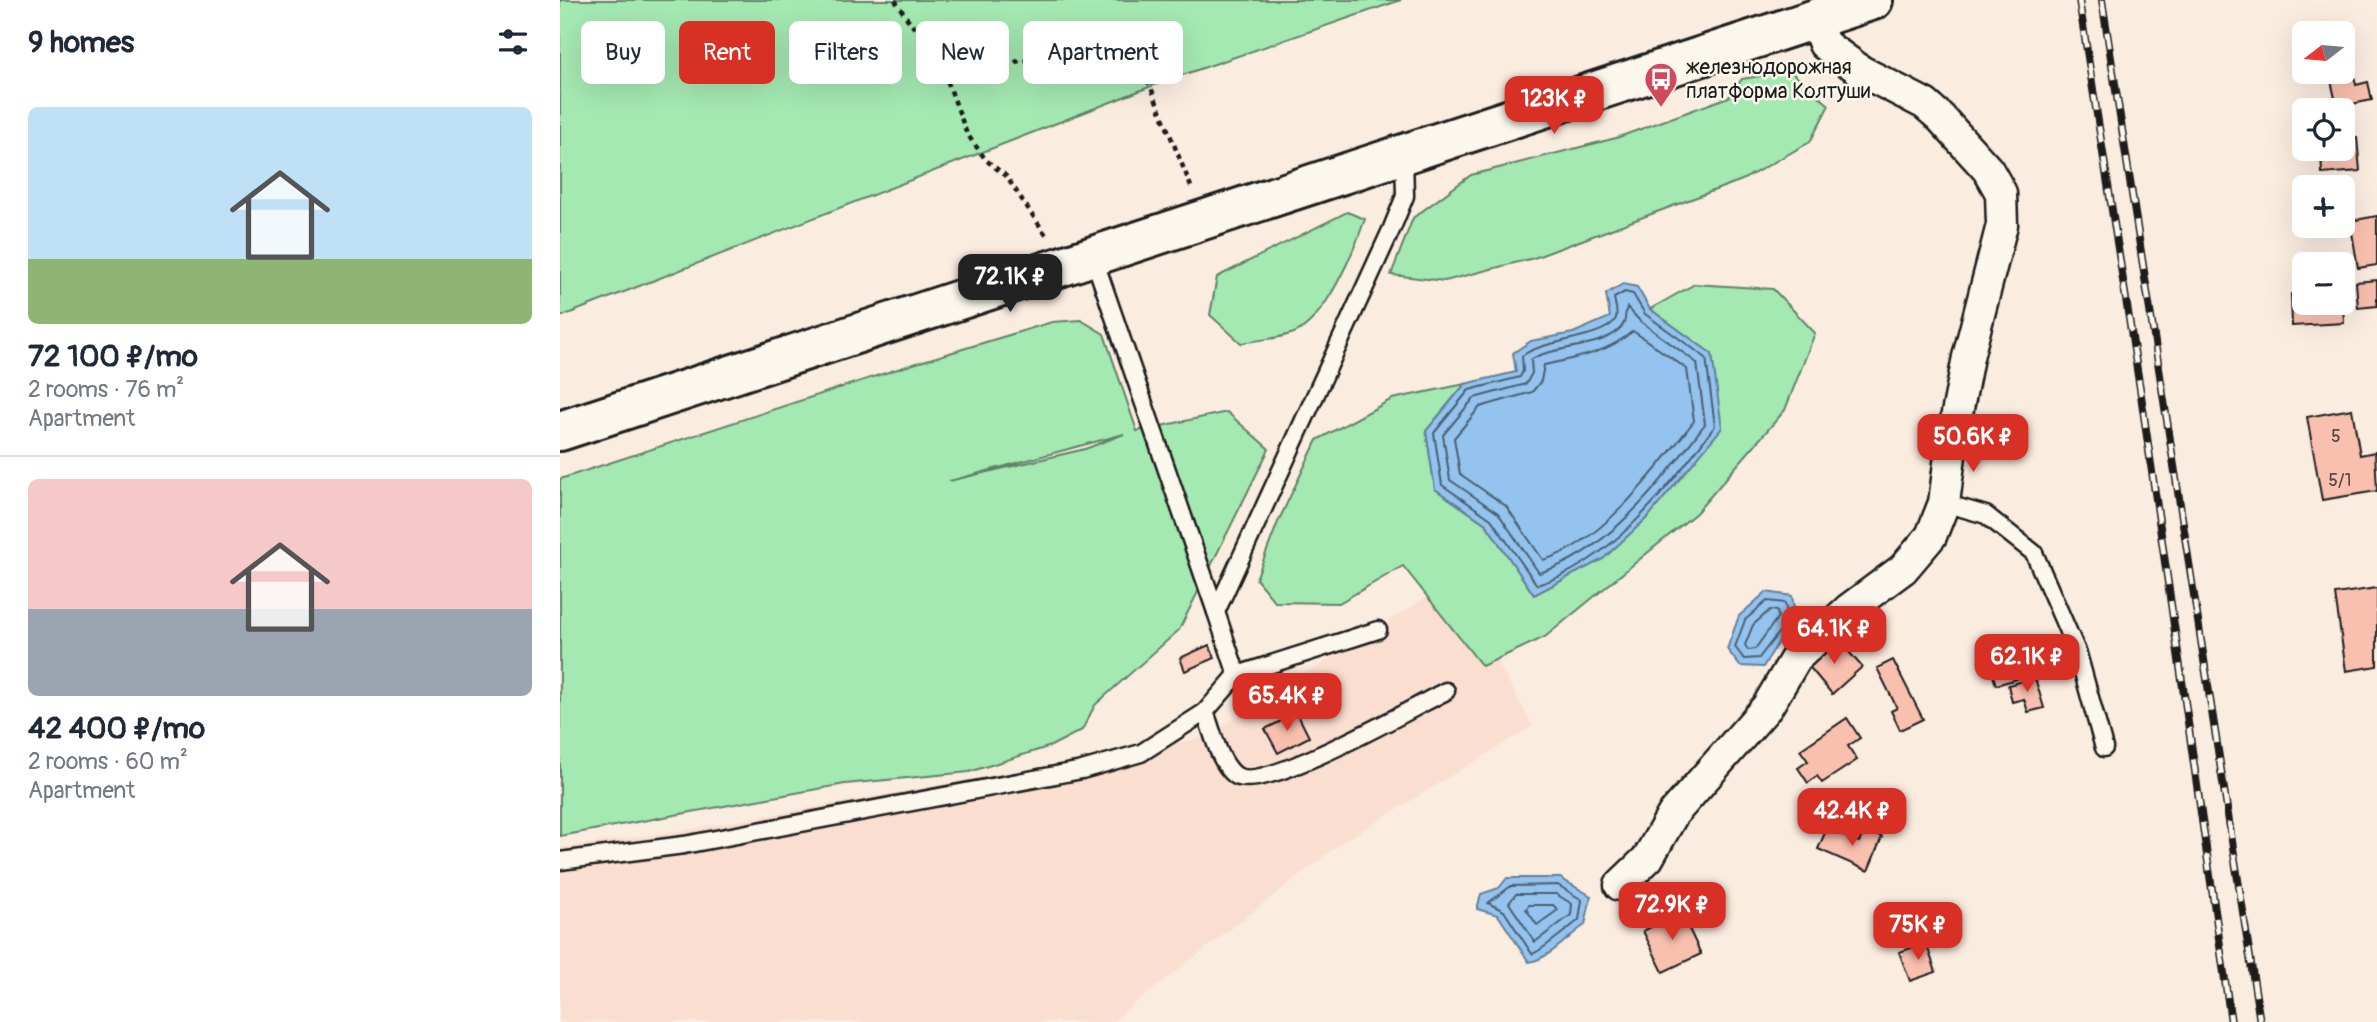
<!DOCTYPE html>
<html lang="en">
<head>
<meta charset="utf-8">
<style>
  :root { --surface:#fff; --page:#f6f6f7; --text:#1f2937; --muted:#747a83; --line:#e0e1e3; --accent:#d93025 }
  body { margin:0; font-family:Pangolin,sans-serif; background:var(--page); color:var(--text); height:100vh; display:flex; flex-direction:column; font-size:26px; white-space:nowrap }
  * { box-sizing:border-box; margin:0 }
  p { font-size:23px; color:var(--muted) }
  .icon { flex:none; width:38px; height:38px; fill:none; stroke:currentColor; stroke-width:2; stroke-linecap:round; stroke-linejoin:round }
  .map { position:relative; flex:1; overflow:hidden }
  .drawer { display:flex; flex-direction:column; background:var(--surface); width:560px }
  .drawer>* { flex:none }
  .top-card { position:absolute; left:21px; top:21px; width:665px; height:63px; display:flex; gap:14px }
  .needle { width:46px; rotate:254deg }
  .controls { position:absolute; left:1732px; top:21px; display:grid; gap:14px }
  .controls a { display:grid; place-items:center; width:63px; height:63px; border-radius:10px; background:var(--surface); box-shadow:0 7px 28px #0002; font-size:35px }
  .price { position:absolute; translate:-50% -60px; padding:0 16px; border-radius:14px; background:var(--accent); color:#fff; font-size:23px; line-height:46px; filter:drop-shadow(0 2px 4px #0008) }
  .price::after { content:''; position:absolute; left:50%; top:42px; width:21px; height:16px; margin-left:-10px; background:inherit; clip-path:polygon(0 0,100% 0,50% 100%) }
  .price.current { background:#222; color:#fff }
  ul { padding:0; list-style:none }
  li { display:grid; align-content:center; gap:14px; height:371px; padding:0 28px }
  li+li { border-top:2px solid var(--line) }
  li span { display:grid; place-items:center; height:217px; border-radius:10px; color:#555 }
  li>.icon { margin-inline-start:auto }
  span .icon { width:126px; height:126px; fill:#fffc; stroke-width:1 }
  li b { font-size:30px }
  h2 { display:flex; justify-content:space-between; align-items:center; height:84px; padding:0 28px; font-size:30px }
  .chip { padding:0 24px; border-radius:10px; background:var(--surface); box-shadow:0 7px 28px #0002; font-size:24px; line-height:63px }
  .chip.current { background:var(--accent); color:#fff }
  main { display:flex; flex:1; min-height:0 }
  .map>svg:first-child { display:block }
</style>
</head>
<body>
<main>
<section class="drawer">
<h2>9 homes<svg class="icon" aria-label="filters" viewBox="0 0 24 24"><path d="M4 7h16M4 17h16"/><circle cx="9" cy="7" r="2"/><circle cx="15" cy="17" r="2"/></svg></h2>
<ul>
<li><span style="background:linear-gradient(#bfe0f5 70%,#8fb573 0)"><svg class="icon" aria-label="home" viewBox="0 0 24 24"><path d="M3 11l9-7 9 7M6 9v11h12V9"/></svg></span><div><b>72 100 ₽/mo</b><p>2 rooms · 76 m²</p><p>Apartment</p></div></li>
<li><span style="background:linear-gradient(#f6c9c9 60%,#9aa5b1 0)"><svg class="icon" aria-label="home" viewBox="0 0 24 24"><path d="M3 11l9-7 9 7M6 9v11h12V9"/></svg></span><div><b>42 400 ₽/mo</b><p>2 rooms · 60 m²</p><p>Apartment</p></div></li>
</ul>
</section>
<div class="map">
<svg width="1817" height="1022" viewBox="0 0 1817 1022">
  <rect width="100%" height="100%" fill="#fbece0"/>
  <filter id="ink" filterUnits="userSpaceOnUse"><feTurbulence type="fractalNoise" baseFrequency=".0143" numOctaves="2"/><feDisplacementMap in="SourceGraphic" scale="14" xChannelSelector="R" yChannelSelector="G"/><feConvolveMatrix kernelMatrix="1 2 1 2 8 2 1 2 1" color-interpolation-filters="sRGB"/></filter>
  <g filter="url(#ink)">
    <polygon fill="#fadfd1" points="893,580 973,726 780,844 551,1022 0,1022 0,848 131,829 644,738"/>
    <g fill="#a4e8b2" stroke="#608267" stroke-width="2" fill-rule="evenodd">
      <polygon points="0,0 841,0 602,82 0,317"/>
      <polygon points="1230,71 1269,105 1250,142 1182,180 974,258 885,281 831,275 853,218 911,175 1056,138 1169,97 1182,79"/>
      <path d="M787,212L805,219C795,249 765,321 734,333C718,339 698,340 681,343L650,315L657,277Z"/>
      <polygon points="1135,284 1213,289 1255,333 1225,410 1136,513 985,637 922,666 843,566 779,603 715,602 696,579 718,522 757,440 832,399 905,384 866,431 875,489 926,524 974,595 1043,559 1089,516 1152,354 1090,309"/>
      <path d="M521,320L544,334L577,431L667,412L709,449L619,630L535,705L522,730L491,746L409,772L285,784L0,836V479L350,365L492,322ZM564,434L525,449L389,481H390Z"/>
    </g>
    <g fill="#93c3ee" stroke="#63809a" stroke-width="2">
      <polygon points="1063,284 1077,287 1090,309 1152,354 1162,428 1089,516 1043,559 974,595 926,524 875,489 866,431 905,384 956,372 953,353 971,341 1013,333 1050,317 1046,294"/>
      <polygon points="1206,592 1232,596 1236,622 1222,636 1203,667 1180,666 1167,649 1179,616"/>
      <path d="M947,878H1000L1031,896L1025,925C1007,937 989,959 969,962L938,915L917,909L921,894L939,888Z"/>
    </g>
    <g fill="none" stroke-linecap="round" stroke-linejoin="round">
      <g stroke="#4c5f70" stroke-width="2">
        <path d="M1065,292L1073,294L1085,314L1146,358L1155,426C1109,486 1052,563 977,585L931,519L882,485L874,433L909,390L960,377L963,371L962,356C981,340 1043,339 1055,320C1059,315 1055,304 1054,298Z"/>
        <path d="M1067,307L1080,321L1137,363L1145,424C1103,479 1049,553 979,573L938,513L890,480L883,435L914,398L966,384L972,373L971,360C987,346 1052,349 1064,323C1066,318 1065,312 1067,307Z"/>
        <path d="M1073,331L1127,369L1134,421C1098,467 1041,545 983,560L946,506L900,474L894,438L920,407L972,392L981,381L984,365C1016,358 1048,353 1073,331Z"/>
        <polygon points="1207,601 1225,603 1228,620 1199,658 1184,659 1175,647 1185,620"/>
        <polygon points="1210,610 1217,611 1218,617 1195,649 1188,650 1185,645 1193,625"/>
        <path d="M951,886L998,885L1022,900L1019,920C1010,927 979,953 972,954L944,911L928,903Z"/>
        <polygon points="956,894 996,894 1012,904 1011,915 975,942 949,903"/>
        <polygon points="969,905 993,905 998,910 977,925 966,909"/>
      </g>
    </g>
    <g fill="#f9c0af" stroke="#1c1c1c" stroke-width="2">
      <polygon points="1791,62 1796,85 1808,82 1812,100 1777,107 1769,72 1783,72 1783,64"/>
      <polygon points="1797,137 1800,171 1762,174 1761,149 1783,149 1783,138"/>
      <polygon points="1817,216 1817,265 1798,268 1790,221"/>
      <polygon points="1817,280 1817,306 1798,308 1796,282"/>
      <polygon points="1745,293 1745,303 1783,303 1784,323 1732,326 1731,294"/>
      <polygon points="1792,409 1800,455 1815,452 1817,491 1762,500 1747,417"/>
      <polygon points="1817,588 1817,666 1786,671 1775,594"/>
      <polygon points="1277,638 1302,667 1272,694 1247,664"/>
      <polygon points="649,645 655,658 625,671 620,658"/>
      <polygon points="1447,647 1457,679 1436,685 1426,654"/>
      <polygon points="1333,660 1363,719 1340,730 1331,711 1337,708 1317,668"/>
      <polygon points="1475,678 1484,708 1468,712 1464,699 1452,702 1448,685"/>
      <polygon points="737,713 749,737 718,753 705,729"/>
      <polygon points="1287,718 1300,738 1288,746 1297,760 1262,783 1257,776 1248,783 1238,768 1248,761 1240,750"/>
      <polygon points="1267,828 1299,842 1305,829 1322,837 1308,871 1258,849"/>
      <polygon points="1121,912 1141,954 1103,972 1083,931"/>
      <polygon points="1366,943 1376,972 1350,981 1339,952"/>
    </g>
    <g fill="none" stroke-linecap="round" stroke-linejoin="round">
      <defs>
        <g id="service">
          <polyline points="533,256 656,612"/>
          <polyline points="1384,503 1426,515 1474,553 1518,654 1544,748"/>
          <polyline points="677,675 656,612 832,228 845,196 844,154"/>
          <path d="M645,712C653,732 658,761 675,775C702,795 854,707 886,691"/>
          <polyline points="0,861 124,845 522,770 581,753 645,712 677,675 818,630"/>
        </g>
        <polyline id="minor" points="1060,885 1088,858 1113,814 1207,707 1236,658 1289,609 1343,569 1371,536 1384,503 1392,440 1408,357 1442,225 1441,193 1428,170 1380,117 1365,104 1301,71 1264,44 1255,19"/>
        <polyline id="secondary" points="0,431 1313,0"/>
      </defs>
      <use href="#service" stroke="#1c1c1c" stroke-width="21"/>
      <use href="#minor" stroke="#1c1c1c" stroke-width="35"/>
      <use href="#secondary" stroke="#1c1c1c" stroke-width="44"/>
      <g stroke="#1c1c1c" stroke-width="4.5" stroke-dasharray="5 5" stroke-linecap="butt">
        <path d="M335,0C355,32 387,76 431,69C446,66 457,59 473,60C495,61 516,69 538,70C562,71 557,62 585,73L632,189"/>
        <polyline points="377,53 407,134 426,160 446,176 488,238"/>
      </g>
      <use href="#service" stroke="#fbf7ec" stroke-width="16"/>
      <use href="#minor" stroke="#fbf7ec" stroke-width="30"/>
      <use href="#secondary" stroke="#fbf7ec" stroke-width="38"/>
      <defs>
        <g id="rail">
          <polyline points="1519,0 1581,395 1671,1022"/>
          <polyline points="1542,0 1700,1022"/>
        </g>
      </defs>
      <use href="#rail" stroke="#1c1c1c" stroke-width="8"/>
      <use href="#rail" stroke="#fbf7ec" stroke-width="5" stroke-dasharray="16" stroke-linecap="butt"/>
    </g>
  </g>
  <defs>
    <symbol id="bus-pin" viewBox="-11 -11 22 30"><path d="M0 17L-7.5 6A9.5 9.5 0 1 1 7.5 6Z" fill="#d1495b" stroke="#fbf7ec"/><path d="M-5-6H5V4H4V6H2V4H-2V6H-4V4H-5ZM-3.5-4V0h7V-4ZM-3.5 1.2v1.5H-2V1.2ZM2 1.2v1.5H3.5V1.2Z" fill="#fff"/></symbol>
  </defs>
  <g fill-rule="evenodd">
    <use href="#bus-pin" x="1082" y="60" width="38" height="52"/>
  </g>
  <g text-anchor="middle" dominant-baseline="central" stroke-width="5" stroke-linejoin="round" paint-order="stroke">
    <g font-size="18" fill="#534541">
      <text x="1776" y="436">5</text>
      <text x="1780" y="480">5/1</text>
    </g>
    <g font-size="21" fill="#1c1c1c" stroke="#fbf7ec" text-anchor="start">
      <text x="1126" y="67">железнодорожная<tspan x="1126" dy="24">платформа Колтуши</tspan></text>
    </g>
  </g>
</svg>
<div class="controls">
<a><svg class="needle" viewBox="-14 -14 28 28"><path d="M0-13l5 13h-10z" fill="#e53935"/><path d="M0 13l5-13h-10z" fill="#747a83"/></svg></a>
<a><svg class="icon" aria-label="locate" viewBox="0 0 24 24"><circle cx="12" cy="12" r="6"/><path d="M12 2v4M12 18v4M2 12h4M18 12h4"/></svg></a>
<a>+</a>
<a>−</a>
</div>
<b class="price" style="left:994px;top:136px">123K ₽</b>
<b class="price current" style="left:450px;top:314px">72.1K ₽</b>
<b class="price" style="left:1413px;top:474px">50.6K ₽</b>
<b class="price" style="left:1274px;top:666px">64.1K ₽</b>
<b class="price" style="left:1467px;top:694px">62.1K ₽</b>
<b class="price" style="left:727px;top:733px">65.4K ₽</b>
<b class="price" style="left:1292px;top:848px">42.4K ₽</b>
<b class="price" style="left:1112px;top:942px">72.9K ₽</b>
<b class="price" style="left:1358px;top:962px">75K ₽</b>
<div class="top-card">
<a class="chip">Buy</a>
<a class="chip current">Rent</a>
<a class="chip">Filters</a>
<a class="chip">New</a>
<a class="chip">Apartment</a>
</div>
</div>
</main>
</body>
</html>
